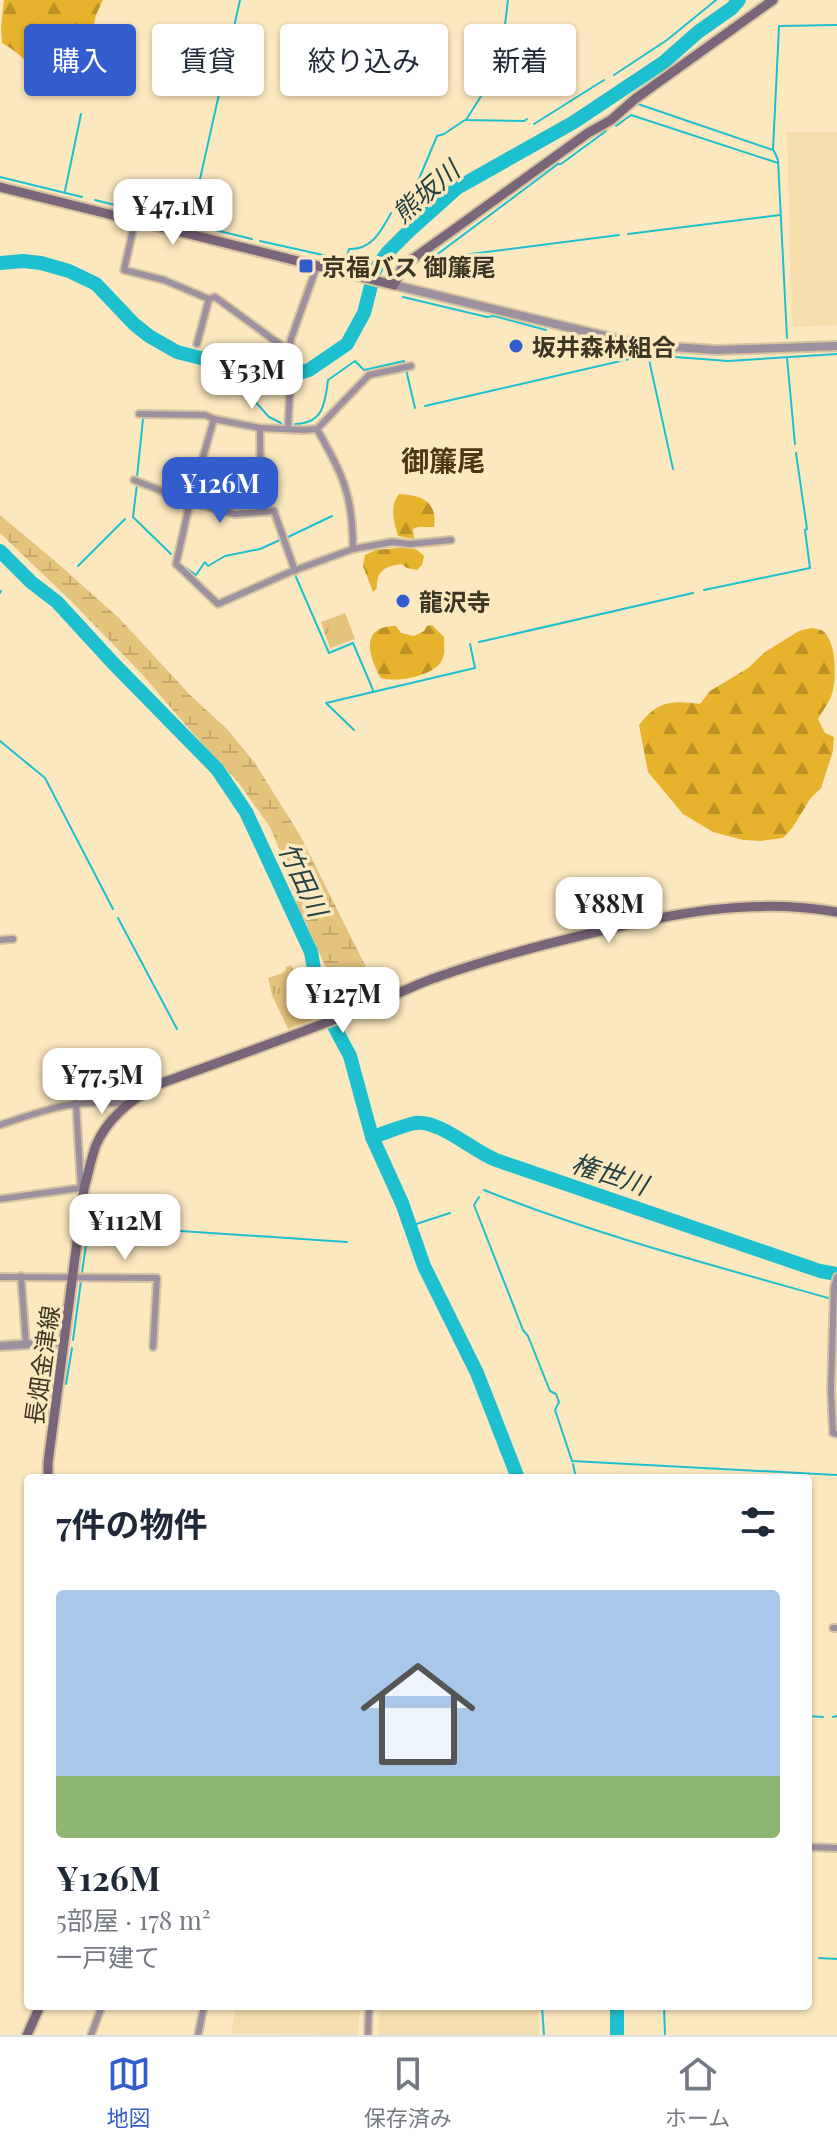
<!DOCTYPE html>
<html lang="ja">
<head>
<meta charset="utf-8">
<style>
  :root { --surface:#fff; --page:#f6f6f7; --text:#1f2937; --muted:#747a83; --line:#e0e1e3; --accent:#335ccc }
  body { margin:0; font-family:"Playfair Display","Noto Sans JP",serif; background:var(--page); color:var(--text); height:100vh; display:flex; flex-direction:column; font-size:30px; white-space:nowrap }
  * { box-sizing:border-box; margin:0 }
  p { font-size:26px; color:var(--muted) }
  .icon { flex:none; width:44px; height:44px; fill:none; stroke:currentColor; stroke-width:2; stroke-linecap:round; stroke-linejoin:round }
  .map { position:relative; flex:1; overflow:hidden }
  .side { position:absolute; left:24px; top:1474px; width:788px; height:536px; display:flex; flex-direction:column; background:var(--surface); border-radius:8px; box-shadow:0 2px 6px #0004 }
  .side>* { flex:none }
  .guide { position:absolute; left:24px; top:24px; width:790px; height:72px; display:flex; gap:16px }
  .price { position:absolute; translate:-50% -68px; padding:0 18px; border-radius:16px; background:#fff; color:#222; font-size:26px; line-height:52px; filter:drop-shadow(0 2px 4px #0008) }
  .price::after { content:''; position:absolute; left:50%; top:48px; width:24px; height:18px; margin-left:-12px; background:inherit; clip-path:polygon(0 0,100% 0,50% 100%) }
  .price.on { background:var(--accent); color:#fff }
  ul { padding:0; list-style:none }
  li { display:grid; align-content:center; gap:16px; height:424px; padding:0 32px }
  li span { display:grid; place-items:center; height:248px; border-radius:8px; color:#555 }
  li>.icon { margin-inline-start:auto }
  span .icon { width:144px; height:144px; fill:#fffc; stroke-width:1 }
  li b { font-size:34px }
  h2 { display:flex; justify-content:space-between; align-items:center; height:96px; padding:0 32px; font-size:34px }
  .pill { padding:0 28px; border-radius:8px; background:var(--surface); box-shadow:0 2px 6px #0004; font-size:28px; line-height:72px }
  .pill.on { background:var(--accent); color:#fff }
  .dock { display:flex; justify-content:space-around; align-items:center; height:112px; border-top:2px solid var(--line); background:var(--surface); font-size:22px; color:var(--muted) }
  .dock a { display:grid; justify-items:center; gap:4px }
  .dock .on { color:var(--accent) }
  .map>svg:first-child { display:block }
</style>
</head>
<body>
<div class="map">
<svg width="837" height="2035" viewBox="0 0 837 2035">
  <defs>
    <pattern id="grass-tufts" width="24" height="20" patternUnits="userSpaceOnUse" patternTransform="scale(2)"><rect width="24" height="20" fill="#e4c37d"/><path d="M3 7l-1-3M5 7V3M7 7l1-3M15 17l-1-3M17 17v-4M19 17l1-3" fill="none" stroke="#c4a86c"/></pattern>
    <pattern id="forest-firs" width="22" height="20" patternUnits="userSpaceOnUse" patternTransform="scale(2)"><rect width="22" height="20" fill="#e8b32c"/><path d="M5 1l3.5 6h-7zM16 11l3.5 6h-7z" fill="#bd9225"/></pattern>
    <pattern id="wetland-marsh" width="20" height="14" patternUnits="userSpaceOnUse" patternTransform="scale(2)"><rect width="20" height="14" fill="#e4c37d"/><path d="M1 5h8M5 5V1M11 12h8M15 12V8" fill="none" stroke="#c4a86c"/></pattern>
  </defs>
  <rect width="100%" height="100%" fill="#fce8bf"/>
  <g fill="#f5dead">
    <polygon points="787,132 837,132 837,325 792,327"/>
    <polygon points="236,2006 360,2006 358,2035 231,2034"/>
    <polygon points="380,2006 538,2006 539,2035 378,2035"/>
  </g>
  <g fill="url(#grass-tufts)">
    <polygon points="345,613 355,639 330,648 321,622"/>
    <polygon points="291,965 305,993 303,1000 311,1003 315,1019 288,1029 272,995 268,978 282,973 286,970 286,967"/>
  </g>
  <g fill="url(#forest-firs)">
    <path d="M4,0H103L96,15L93,29L94,39L86,61L73,74L45,79C30,67 20,52 2,43L1,27Z"/>
    <path d="M399,494C421,495 438,501 434,527H418L413,529L414,539L398,536C394,522 389,506 399,494Z"/>
    <path d="M407,547L417,550L424,556L422,565L417,570L407,568L401,564C386,566 376,571 377,588L373,592L363,566L365,555L376,550Z"/>
    <path d="M432,625L444,637C444,645 446,655 441,662C432,676 396,683 381,678C368,655 360,626 396,626L401,633L414,636L424,631L427,626Z"/>
    <path d="M811,628C815,629 820,629 823,631C837,642 837,681 831,697C827,705 822,712 818,719L825,733L834,737L833,751L821,788L810,799L793,827L783,838L761,841L743,840L713,832L683,814L648,772L639,725C658,701 671,700 700,704L710,691L748,668L765,652L799,631Z"/>
  </g>
  <path fill="url(#wetland-marsh)" d="M0,515L55,561L120,619L190,695L227,729L255,763L301,837L379,993L344,1007L308,928C306,919 301,916 298,908C295,901 293,890 289,881L294,870L279,849L270,827L238,782L189,729L142,674L72,602L0,533Z"/>
  <g fill="none" stroke-linecap="round" stroke-linejoin="round">
    <g stroke="#1ebfce" stroke-width="2">
      <polyline points="508,0 500,66 466,120 524,121 527,119"/>
      <polyline points="614,75 667,40 716,0"/>
      <polyline points="638,104 773,150 779,26 837,25"/>
      <polyline points="534,124 604,80"/>
      <polyline points="616,126 631,115 778,163"/>
      <polyline points="606,131 561,164 558,164 431,259 619,235"/>
      <polyline points="774,151 778,160 787,338"/>
      <polyline points="0,177 82,197"/>
      <polyline points="65,191 81,114"/>
      <polyline points="95,200 123,207"/>
      <polyline points="399,208 411,198 437,136 444,134 465,120"/>
      <polyline points="132,210 252,239"/>
      <polyline points="190,224 240,0"/>
      <polyline points="628,234 780,215"/>
      <path d="M260,241L346,260L349,249C372,250 381,231 391,213"/>
      <polyline points="403,297 487,317 494,316 546,330"/>
      <polyline points="787,358 795,444"/>
      <polyline points="242,387 269,417 281,423"/>
      <polyline points="425,406 638,357 639,353 633,350 560,334"/>
      <path d="M295,424C324,423 325,403 328,380L355,361L364,370L404,361L415,408"/>
      <polyline points="673,469 648,355 728,361 837,354"/>
      <polyline points="137,477 143,419"/>
      <polyline points="137,484 133,517 171,554"/>
      <polyline points="286,538 332,516"/>
      <polyline points="179,563 196,575 205,562 208,566 225,556 260,549 280,540"/>
      <polyline points="78,566 125,519"/>
      <polyline points="296,577 329,653 353,643 373,690"/>
      <polyline points="704,590 810,568 805,530 807,529 796,453"/>
      <polyline points="0,593 1,591"/>
      <polyline points="479,642 693,593"/>
      <polyline points="354,730 326,703 475,668 470,644"/>
      <polyline points="0,741 45,778 113,909"/>
      <polyline points="118,918 177,1029"/>
      <path d="M484,1190C596,1235 712,1265 828,1298"/>
      <polyline points="479,1197 474,1205 523,1330 528,1336 550,1391 556,1394 559,1402 555,1410 572,1461 837,1475"/>
      <polyline points="410,1226 450,1213"/>
      <polyline points="82,1272 89,1225 347,1242"/>
      <polyline points="73,1340 81,1281"/>
      <polyline points="66,1384 72,1348"/>
      <polyline points="573,1464 576,1478"/>
      <polyline points="808,1716 823,1717"/>
      <polyline points="833,1717 837,1716"/>
      <polyline points="819,1958 837,1959"/>
      <polyline points="542,2006 544,2035"/>
      <polyline points="664,2006 665,2035"/>
    </g>
    <g stroke="#1ebfce" stroke-width="14">
      <polyline points="0,263 23,261 41,263 69,271 96,284 134,324 149,336 177,352 249,370 274,373 299,373 309,370 347,344 364,313 375,270 387,253 409,231 457,188 574,122 664,62 698,32 732,8 739,0"/>
      <polyline points="0,551 31,582 57,602 113,663 217,769 246,812 311,952 319,998 350,1056 372,1137 402,1203 424,1266 477,1373 518,1478"/>
      <path d="M372,1137C386,1133 401,1126 415,1123C438,1119 473,1151 496,1160L820,1271L837,1274"/>
      <polyline points="617,2006 617,2035"/>
    </g>
    <defs>
      <g id="minor">
        <polyline points="135,221 124,270 164,280 209,299 197,344"/>
        <polyline points="209,299 215,297 289,351"/>
        <polyline points="139,414 205,415 214,419 260,428 304,430 317,429 369,375 411,366"/>
        <polyline points="214,419 190,502 176,564 218,604 290,572 353,549 392,542 410,544 451,540"/>
        <polyline points="260,428 261,511"/>
        <polyline points="288,428 290,389 288,361 291,339 317,266"/>
        <path d="M317,429C343,476 353,494 353,549"/>
        <polyline points="134,480 190,502 235,514 274,511 295,571"/>
        <polyline points="0,940 13,939"/>
        <polyline points="76,1103 81,1188 84,1189"/>
        <path d="M0,1125C47,1109 77,1098 127,1104"/>
        <polyline points="0,1199 81,1188"/>
        <polyline points="21,1276 26,1344"/>
        <polyline points="0,1277 157,1278 153,1347"/>
        <polyline points="837,1277 834,1287 831,1390 833,1433 837,1434"/>
        <polyline points="833,1628 837,1628"/>
        <polyline points="808,1847 837,1848"/>
        <polyline points="91,2035 102,2006"/>
        <polyline points="198,2035 204,2006"/>
        <polyline points="368,2035 369,2006"/>
      </g>
      <g id="tertiary">
        <polyline points="394,285 642,345 717,350 837,346"/>
        <polyline points="0,1346 64,1342"/>
      </g>
      <g id="secondary">
        <polyline points="0,187 394,285 403,266 588,133 611,120 635,99 773,0"/>
        <path d="M48,1478V1463L84,1189C88,1174 91,1159 96,1145C108,1117 133,1098 159,1084C226,1060 293,1036 359,1010C384,1001 407,988 432,979C482,961 533,947 584,935C669,914 749,897 837,912"/>
        <polyline points="27,2035 40,2006"/>
      </g>
    </defs>
    <use href="#minor" stroke="#d6c4a0" stroke-width="10"/>
    <use href="#tertiary" stroke="#d6c4a0" stroke-width="12"/>
    <use href="#secondary" stroke="#d6c4a0" stroke-width="13"/>
    <use href="#minor" stroke="#9e919f" stroke-width="6"/>
    <use href="#tertiary" stroke="#9e919f" stroke-width="8"/>
    <use href="#secondary" stroke="#7a667a" stroke-width="9"/>
  </g>
  <g fill="#335ccc" stroke="#fce8bf" stroke-width="3">
    <rect x="298" y="258" width="16" height="16" rx="4"/>
    <circle cx="516" cy="346" r="8"/>
    <circle cx="403" cy="601" r="8"/>
  </g>
  <g text-anchor="middle" dominant-baseline="central" stroke-width="7" stroke-linejoin="round" paint-order="stroke">
    <g font-size="24" font-weight="bold" fill="#3d3525" stroke="#fce8bf" text-anchor="start">
      <text x="322" y="266">京福バス 御簾尾</text>
      <text x="532" y="346">坂井森林組合</text>
      <text x="419" y="601">龍沢寺</text>
    </g>
    <g font-size="24" fill="#3d3525" stroke="#fce8bf">
      <text transform="translate(41 1365) rotate(-82)">長畑金津線</text>
    </g>
    <g font-size="26" font-style="italic" fill="#244246" stroke="#fce8bf">
      <text transform="translate(425 191) rotate(-41)">熊坂川</text>
      <text transform="translate(304 879) rotate(65)">竹田川</text>
      <text transform="translate(610 1173) rotate(18)">権世川</text>
    </g>
    <g font-size="28" font-weight="bold" fill="#493913" stroke="#fce8bf">
      <text x="443" y="459">御簾尾</text>
    </g>
  </g>
</svg>
<b class="price" style="left:173px;top:247px">¥47.1M</b>
<b class="price" style="left:252px;top:411px">¥53M</b>
<b class="price on" style="left:220px;top:525px">¥126M</b>
<b class="price" style="left:609px;top:945px">¥88M</b>
<b class="price" style="left:343px;top:1035px">¥127M</b>
<b class="price" style="left:102px;top:1116px">¥77.5M</b>
<b class="price" style="left:125px;top:1262px">¥112M</b>
<div class="guide">
<a class="pill on">購入</a>
<a class="pill">賃貸</a>
<a class="pill">絞り込み</a>
<a class="pill">新着</a>
</div>
<section class="side">
<h2>7件の物件<svg class="icon" aria-label="filters" viewBox="0 0 24 24"><path d="M4 7h16M4 17h16"/><circle cx="9" cy="7" r="2"/><circle cx="15" cy="17" r="2"/></svg></h2>
<ul>
<li><span style="background:linear-gradient(#a9c7e8 75%,#8fb573 0)"><svg class="icon" aria-label="home" viewBox="0 0 24 24"><path d="M3 11l9-7 9 7M6 9v11h12V9"/></svg></span><div><b>¥126M</b><p>5部屋 · 178 m²</p><p>一戸建て</p></div></li>
</ul>
</section>
</div>
<nav class="dock">
<a class="on"><svg class="icon" aria-label="map" viewBox="0 0 24 24"><path d="M3 6l6-2 6 2 6-2v14l-6 2-6-2-6 2zM9 4v14M15 6v14"/></svg>地図</a>
<a><svg class="icon" aria-label="saved" viewBox="0 0 24 24"><path d="M7 4h10v16l-5-4-5 4z"/></svg>保存済み</a>
<a><svg class="icon" aria-label="home" viewBox="0 0 24 24"><path d="M3 11l9-7 9 7M6 9v11h12V9"/></svg>ホーム</a>
</nav>
</body>
</html>
